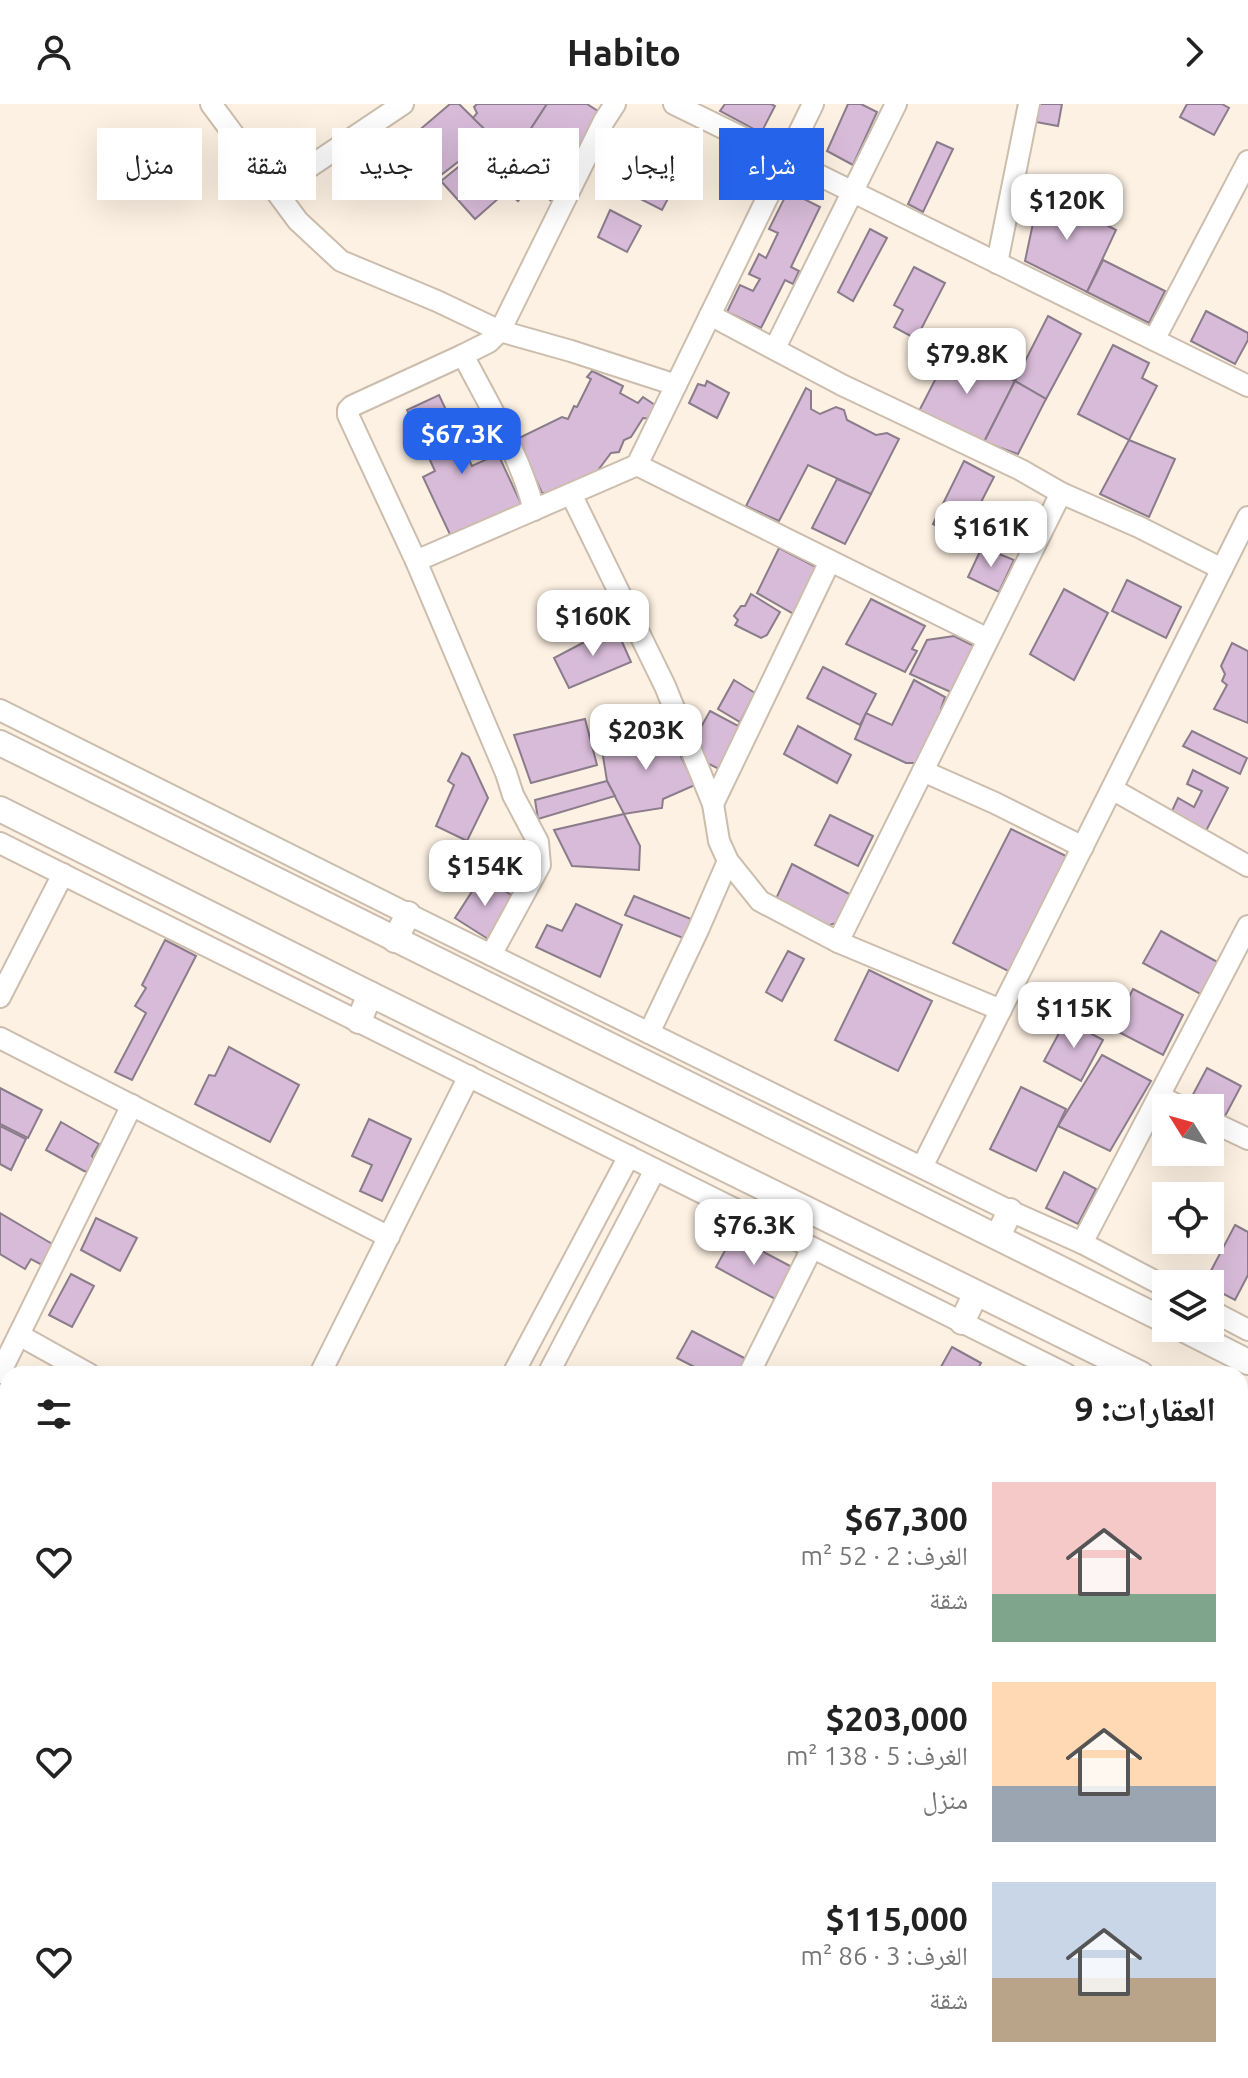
<!DOCTYPE html>
<html lang="ar">
<head>
<meta charset="utf-8">
<style>
  :root { --surface:#fff; --page:#f6f6f6; --text:#222; --muted:#767676; --accent:#2563eb }
  body { margin:0; font-family:Ubuntu,"Noto Naskh Arabic",sans-serif; background:var(--page); color:var(--text); direction:rtl; height:100vh; display:flex; flex-direction:column; font-size:30px; white-space:nowrap }
  * { box-sizing:border-box; margin:0 }
  p { font-size:26px; color:var(--muted) }
  .icon { flex:none; width:44px; height:44px; fill:none; stroke:currentColor; stroke-width:2; stroke-linecap:round; stroke-linejoin:round }
  .map { position:relative; flex:1; overflow:hidden; direction:ltr }
  .panel { position:absolute; left:0px; top:1262px; width:1248px; height:712px; display:flex; flex-direction:column; background:var(--surface); border-radius:24px 24px 0 0; box-shadow:0 8px 32px #0002; direction:rtl }
  .panel>* { flex:none }
  .top-card { position:absolute; left:24px; top:24px; width:800px; height:72px; direction:rtl; display:flex; gap:16px }
  .needle { width:52px; rotate:307deg }
  .buttons { position:absolute; left:1152px; top:990px; display:grid; gap:16px }
  .buttons a { display:grid; place-items:center; width:72px; height:72px; border-radius:0px; background:var(--surface); box-shadow:0 8px 32px #0002; font-size:40px }
  .price { position:absolute; translate:-50% -68px; padding:0 18px; border-radius:16px; background:#fff; color:#222; font-size:26px; line-height:52px; filter:drop-shadow(0 2px 4px #0008) }
  .price::after { content:''; position:absolute; left:50%; top:48px; width:24px; height:18px; margin-left:-12px; background:inherit; clip-path:polygon(0 0,100% 0,50% 100%) }
  .price.selected { background:var(--accent); color:#fff }
  ul { padding:0; list-style:none }
  li { display:flex; align-items:center; gap:24px; height:200px; padding:0 32px }
  li span { display:grid; place-items:center; flex:none; width:224px; height:160px; border-radius:0px; color:#555 }
  li>.icon { margin-inline-start:auto }
  span .icon { width:96px; height:96px; fill:#fffc; stroke-width:1 }
  li b { font-size:34px }
  h2 { display:flex; justify-content:space-between; align-items:center; height:96px; padding:0 32px; font-size:34px }
  .tag { padding:0 28px; border-radius:0px; background:var(--surface); box-shadow:0 8px 32px #0002; font-size:28px; line-height:72px }
  .tag.selected { background:var(--accent); color:#fff }
  header { display:flex; justify-content:space-between; align-items:center; height:104px; padding:0 32px; background:var(--surface); font-size:36px; font-weight:700 }
  .map>svg:first-child { display:block }
</style>
</head>
<body>
<header><svg class="icon" aria-label="forward" viewBox="0 0 24 24"><path d="M9 5l7 7-7 7"/></svg>Habito<svg class="icon" aria-label="person" viewBox="0 0 24 24"><circle cx="12" cy="8" r="4"/><path d="M4 21q1-7 8-7t8 7"/></svg></header>
<div class="map">
<svg width="1248" height="1974" viewBox="0 0 1248 1974">
  <rect width="100%" height="100%" fill="#fdf1e3"/>
  <g fill="#d8bbd8" stroke="#8a7c8b" stroke-width="2">
    <polygon points="450,0 459,0 499,39 480,61 467,51 441,71 410,34"/>
    <polygon points="477,0 547,0 515,49 499,39 473,14 477,9 474,3"/>
    <polygon points="547,0 587,0 601,9 561,81 515,49"/>
    <polygon points="725,0 771,0 775,2 761,29 720,7"/>
    <polygon points="848,0 861,0 877,8 853,61 827,47"/>
    <polygon points="1039,0 1062,0 1058,22 1036,18"/>
    <polygon points="1187,0 1222,0 1229,4 1214,31 1180,13"/>
    <polygon points="937,38 953,45 923,108 908,100"/>
    <polygon points="499,39 565,84 554,99 531,81 518,97 479,65"/>
    <polygon points="467,56 499,94 475,115 441,77"/>
    <polygon points="640,67 673,85 662,106 629,89"/>
    <polygon points="1040,86 1116,126 1087,188 1025,157"/>
    <polygon points="788,87 820,103 791,163 799,167 793,180 785,176 761,224 727,208 740,181 753,187 760,175 749,170 759,150 766,154 778,129 769,125"/>
    <polygon points="610,106 641,122 627,148 598,133"/>
    <polygon points="870,125 887,134 853,197 838,188"/>
    <polygon points="1103,156 1165,187 1149,219 1087,188"/>
    <polygon points="914,163 945,179 916,235 894,223 903,206 894,201"/>
    <polygon points="1206,207 1248,229 1248,236 1235,260 1191,237"/>
    <polygon points="1048,212 1081,230 1046,295 1015,277"/>
    <polygon points="1113,241 1149,259 1142,274 1157,282 1129,336 1078,310"/>
    <polygon points="951,245 1015,277 984,338 918,309"/>
    <polygon points="592,267 623,282 620,289 638,299 643,293 658,303 651,315 643,314 631,333 624,336 619,348 611,349 599,365 607,376 551,398 546,389 542,389 517,335 562,313 568,315 574,302 577,303 591,275 587,273"/>
    <polygon points="707,277 729,289 717,314 689,299 698,280 705,282"/>
    <polygon points="1015,277 1046,295 1018,350 984,338"/>
    <polygon points="806,284 811,287 811,305 820,310 836,303 844,306 847,316 876,331 887,329 899,335 871,390 808,361 779,417 746,402"/>
    <polygon points="439,291 472,362 498,350 524,406 454,439 423,373 435,367 407,306"/>
    <polygon points="1129,336 1175,355 1149,413 1100,390"/>
    <polygon points="964,357 994,373 962,435 933,420"/>
    <polygon points="837,375 871,390 845,440 812,424"/>
    <polygon points="982,443 1014,456 999,488 968,473"/>
    <polygon points="779,444 822,466 799,513 757,489"/>
    <polygon points="1127,476 1181,503 1166,534 1112,507"/>
    <polygon points="1064,485 1108,509 1074,576 1030,550"/>
    <polygon points="751,490 780,508 767,531 761,534 735,521 738,516 734,512 741,502 745,502"/>
    <polygon points="871,495 925,522 912,545 917,547 905,568 846,540"/>
    <polygon points="615,522 631,558 569,584 554,554"/>
    <polygon points="954,532 978,544 953,589 910,570 927,536"/>
    <polygon points="1232,539 1248,547 1248,619 1214,605 1227,581 1222,577 1225,570 1221,562"/>
    <polygon points="823,563 876,590 860,621 807,594"/>
    <polygon points="734,576 755,589 740,618 718,605"/>
    <polygon points="914,576 945,593 941,605 950,612 923,659 906,659 855,635 866,609 892,621"/>
    <polygon points="710,607 738,622 740,618 749,623 725,668 705,658 696,632"/>
    <polygon points="585,615 597,661 531,679 514,631"/>
    <polygon points="798,622 851,651 837,679 784,650"/>
    <polygon points="667,624 695,681 663,695 662,704 624,710 607,677 602,646"/>
    <polygon points="1192,627 1247,654 1240,670 1183,642"/>
    <polygon points="462,649 469,653 488,694 467,737 436,722 454,681 448,677"/>
    <polygon points="1193,666 1228,684 1206,727 1171,709 1178,694 1194,703 1202,687 1187,680"/>
    <polygon points="607,677 615,692 538,715 535,696"/>
    <polygon points="624,710 640,742 639,766 572,762 554,726"/>
    <polygon points="830,711 873,732 858,762 815,741"/>
    <polygon points="1011,725 1070,754 1012,869 953,839"/>
    <polygon points="792,760 855,793 842,817 827,822 775,797"/>
    <polygon points="482,772 516,794 488,835 455,814"/>
    <polygon points="634,792 696,817 688,836 625,811"/>
    <polygon points="576,800 622,821 600,873 536,843 547,821 562,827"/>
    <polygon points="1161,827 1221,860 1204,892 1143,859"/>
    <polygon points="165,836 196,852 132,976 115,968 146,909 135,902 146,884 142,881"/>
    <polygon points="788,847 804,855 782,897 766,888"/>
    <polygon points="869,866 932,897 898,967 835,936"/>
    <polygon points="1133,885 1183,911 1163,951 1113,925"/>
    <polygon points="1066,916 1103,936 1081,977 1044,957"/>
    <polygon points="229,943 299,981 270,1038 195,1000 209,971 215,972"/>
    <polygon points="1102,951 1151,977 1110,1047 1058,1022"/>
    <polygon points="1207,964 1241,982 1223,1016 1210,1009 1210,1004 1201,1004 1189,998"/>
    <polygon points="1021,983 1066,1005 1036,1067 990,1045"/>
    <polygon points="0,984 42,1006 28,1034 0,1020"/>
    <polygon points="369,1015 411,1035 382,1097 360,1087 372,1061 352,1052"/>
    <polygon points="61,1018 99,1040 92,1052 95,1056 89,1068 84,1067 46,1046"/>
    <polygon points="0,1022 26,1035 11,1066 0,1060"/>
    <polygon points="1064,1068 1096,1085 1078,1120 1046,1104"/>
    <polygon points="0,1109 54,1141 42,1161 31,1155 25,1165 0,1150"/>
    <polygon points="96,1114 137,1134 120,1167 81,1146"/>
    <polygon points="1235,1121 1248,1128 1248,1171 1235,1196 1210,1183 1210,1180 1204,1180"/>
    <polygon points="733,1132 792,1163 775,1195 716,1163"/>
    <polygon points="71,1170 94,1182 72,1223 49,1211"/>
    <polygon points="692,1227 752,1258 745,1270 708,1270 677,1254"/>
    <polygon points="952,1243 981,1259 975,1270 937,1270"/>
    <polygon points="8,1304 8,1350 0,1346 0,1320"/>
    <polygon points="1248,1488 1248,1515 1240,1511 1240,1493 1245,1495"/>
    <polygon points="1240,1531 1248,1535 1248,1598 1240,1616"/>
    <polygon points="0,1604 8,1607 8,1696 0,1710"/>
    <polygon points="1240,1642 1248,1646 1248,1684 1240,1680"/>
    <polygon points="8,1696 8,1762 0,1758 0,1710"/>
    <polygon points="1240,1717 1248,1721 1248,1744 1240,1759"/>
    <polygon points="0,1794 8,1798 8,1843 0,1858"/>
    <polygon points="1248,1810 1248,1841 1241,1837 1246,1828 1242,1821"/>
    <polygon points="1240,1875 1248,1880 1248,1920 1240,1916"/>
    <polygon points="45,1966 85,1966 81,1974 41,1974"/>
    <polygon points="395,1966 434,1966 430,1974 391,1974"/>
    <polygon points="512,1966 545,1966 541,1974 508,1974"/>
  </g>
  <g fill="none" stroke-linecap="round" stroke-linejoin="round">
    <defs>
      <g id="minor">
        <polyline points="211,0 298,117 341,157 437,197 500,227 571,247 676,281"/>
        <polyline points="674,0 1248,282"/>
        <polyline points="275,86 403,0"/>
        <polyline points="997,159 1029,0"/>
        <polyline points="710,211 842,281 1021,366 1061,389 1139,423 1222,465"/>
        <polyline points="1154,236 1248,57"/>
        <polyline points="775,244 896,0"/>
        <polyline points="463,251 352,302 348,306 348,311 416,457 506,669 513,691 538,738 540,761 491,851"/>
        <polyline points="637,361 988,535"/>
        <polyline points="571,390 665,582 713,700 719,737 728,757 760,797 838,838 1001,906"/>
        <path d="M534,406C520,351 489,301 463,251L489,238L500,227L604,17L615,0"/>
        <polyline points="416,457 637,361 813,0"/>
        <polyline points="0,606 408,810 1010,1107 1082,1139 1166,1183"/>
        <polyline points="923,667 995,699 1083,743"/>
        <polyline points="1112,685 1248,762"/>
        <polyline points="713,700 830,457"/>
        <polyline points="0,739 1066,1270"/>
        <polyline points="838,838 1061,389"/>
        <polyline points="0,893 63,770"/>
        <polyline points="649,929 698,826 728,757"/>
        <polyline points="0,934 389,1133"/>
        <polyline points="1159,992 1183,1004"/>
        <polyline points="1210,1017 1248,1035"/>
        <polyline points="922,1063 1248,413"/>
        <polyline points="1082,1139 1248,822"/>
        <polyline points="1210,1206 1248,1226"/>
        <polyline points="19,1231 89,1270"/>
        <polyline points="0,1269 132,1001"/>
        <polyline points="320,1270 469,972"/>
        <polyline points="513,1270 629,1052"/>
        <polyline points="548,1270 655,1066"/>
        <polyline points="749,1270 812,1144"/>
        <polyline points="1240,1356 1248,1360"/>
        <polyline points="1240,1402 1248,1386"/>
        <polyline points="0,1427 8,1431"/>
        <polyline points="0,1536 8,1520"/>
        <polyline points="1240,1768 1248,1752"/>
        <polyline points="0,1887 8,1871"/>
        <polyline points="0,1902 8,1906"/>
        <polyline points="1240,1933 1248,1937"/>
        <polyline points="115,1966 129,1974"/>
        <polyline points="250,1966 266,1974"/>
        <polyline points="631,1966 647,1974"/>
        <polyline points="150,1974 154,1966"/>
        <polyline points="189,1974 193,1966"/>
        <polyline points="895,1974 899,1966"/>
      </g>
      <g id="major">
        <polyline points="0,639 1166,1217"/>
        <polyline points="0,705 370,890 1141,1270"/>
        <polyline points="395,836 408,810"/>
        <polyline points="359,917 370,890"/>
        <polyline points="998,1132 1010,1107"/>
        <polyline points="962,1218 976,1189"/>
        <polyline points="1181,1224 1248,1258"/>
        <polyline points="1240,1319 1248,1323"/>
      </g>
    </defs>
    <use href="#minor" stroke="#ccbdad" stroke-width="24"/>
    <use href="#major" stroke="#ccbdad" stroke-width="28"/>
    <use href="#minor" stroke="#fff" stroke-width="20"/>
    <use href="#major" stroke="#fff" stroke-width="24"/>
  </g>
</svg>
<div class="buttons">
<a><svg class="needle" viewBox="-14 -14 28 28"><path d="M0-13l5 13h-10z" fill="#e53935"/><path d="M0 13l5-13h-10z" fill="#767676"/></svg></a>
<a><svg class="icon" aria-label="locate" viewBox="0 0 24 24"><circle cx="12" cy="12" r="6"/><path d="M12 2v4M12 18v4M2 12h4M18 12h4"/></svg></a>
<a><svg class="icon" aria-label="layers" viewBox="0 0 24 24"><path d="M12 4l9 5-9 5-9-5zM3 14l9 5 9-5"/></svg></a>
</div>
<b class="price" style="left:1067px;top:138px">$120K</b>
<b class="price" style="left:967px;top:292px">$79.8K</b>
<b class="price selected" style="left:462px;top:372px">$67.3K</b>
<b class="price" style="left:991px;top:465px">$161K</b>
<b class="price" style="left:593px;top:554px">$160K</b>
<b class="price" style="left:646px;top:668px">$203K</b>
<b class="price" style="left:485px;top:804px">$154K</b>
<b class="price" style="left:1074px;top:946px">$115K</b>
<b class="price" style="left:754px;top:1163px">$76.3K</b>
<div class="top-card">
<a class="tag selected">شراء</a>
<a class="tag">إيجار</a>
<a class="tag">تصفية</a>
<a class="tag">جديد</a>
<a class="tag">شقة</a>
<a class="tag">منزل</a>
</div>
<section class="panel">
<h2>العقارات: 9<svg class="icon" aria-label="filters" viewBox="0 0 24 24"><path d="M4 7h16M4 17h16"/><circle cx="9" cy="7" r="2"/><circle cx="15" cy="17" r="2"/></svg></h2>
<ul>
<li><span style="background:linear-gradient(#f6c9c9 70%,#7fa58c 0)"><svg class="icon" aria-label="home" viewBox="0 0 24 24"><path d="M3 11l9-7 9 7M6 9v11h12V9"/></svg></span><div><b>$67,300</b><p>الغرف: 2 · 52 m²</p><p>شقة</p></div><svg class="icon" aria-label="heart" viewBox="0 0 24 24"><path d="M12 20l-8-8c-3-5 5-10 8-4 3-6 11-1 8 4z"/></svg></li>
<li><span style="background:linear-gradient(#ffd9b3 65%,#9aa5b1 0)"><svg class="icon" aria-label="home" viewBox="0 0 24 24"><path d="M3 11l9-7 9 7M6 9v11h12V9"/></svg></span><div><b>$203,000</b><p>الغرف: 5 · 138 m²</p><p>منزل</p></div><svg class="icon" aria-label="heart" viewBox="0 0 24 24"><path d="M12 20l-8-8c-3-5 5-10 8-4 3-6 11-1 8 4z"/></svg></li>
<li><span style="background:linear-gradient(#c9d6e8 60%,#b9a48a 0)"><svg class="icon" aria-label="home" viewBox="0 0 24 24"><path d="M3 11l9-7 9 7M6 9v11h12V9"/></svg></span><div><b>$115,000</b><p>الغرف: 3 · 86 m²</p><p>شقة</p></div><svg class="icon" aria-label="heart" viewBox="0 0 24 24"><path d="M12 20l-8-8c-3-5 5-10 8-4 3-6 11-1 8 4z"/></svg></li>
</ul>
</section>
</div>
</body>
</html>
